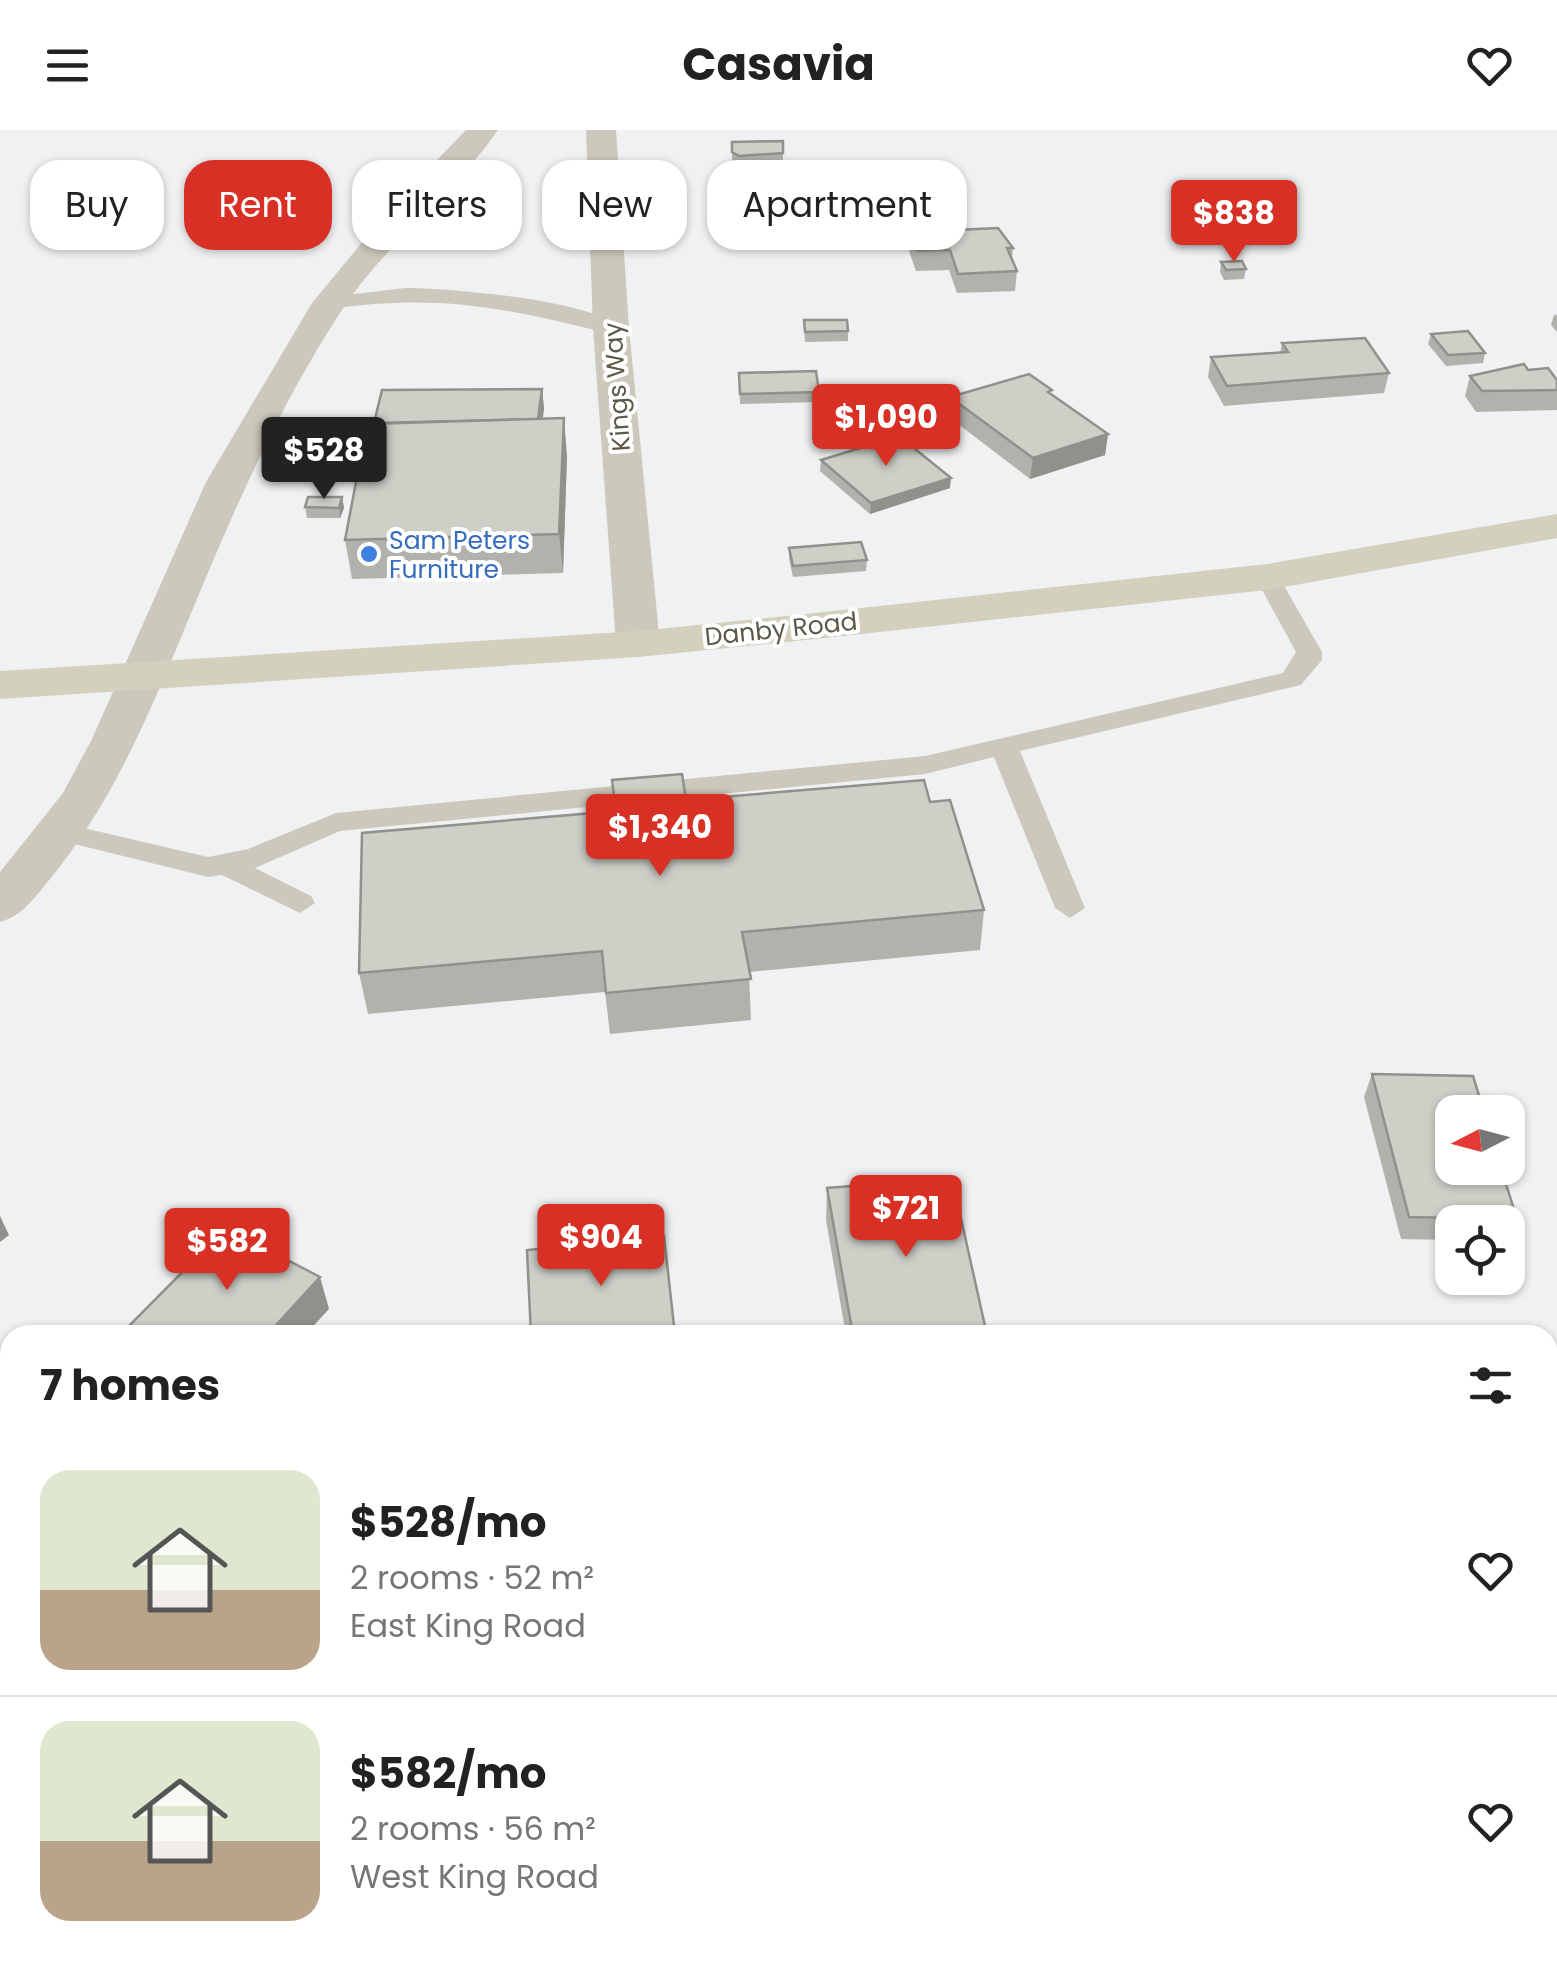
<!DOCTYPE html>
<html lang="en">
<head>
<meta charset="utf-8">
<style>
  :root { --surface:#fff; --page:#f6f6f6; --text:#222; --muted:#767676; --line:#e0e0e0; --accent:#d93025 }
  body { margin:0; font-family:Poppins,sans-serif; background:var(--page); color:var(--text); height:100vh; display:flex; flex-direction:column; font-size:38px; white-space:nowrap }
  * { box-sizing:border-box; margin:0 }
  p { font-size:32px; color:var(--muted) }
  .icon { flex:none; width:55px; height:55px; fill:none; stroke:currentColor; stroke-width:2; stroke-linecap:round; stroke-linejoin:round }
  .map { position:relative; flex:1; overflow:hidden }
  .sheet { position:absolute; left:0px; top:1195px; width:1558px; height:642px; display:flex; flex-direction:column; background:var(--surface); border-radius:30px 30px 0 0; box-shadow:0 2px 8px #0004 }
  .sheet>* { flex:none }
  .top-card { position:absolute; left:30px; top:30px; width:1000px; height:90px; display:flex; gap:20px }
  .needle { width:65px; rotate:264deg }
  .controls { position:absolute; left:1435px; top:965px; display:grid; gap:20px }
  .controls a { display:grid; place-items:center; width:90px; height:90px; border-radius:20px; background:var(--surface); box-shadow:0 2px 8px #0004; font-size:50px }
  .price { position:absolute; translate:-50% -85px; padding:0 22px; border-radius:10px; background:var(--accent); color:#fff; font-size:32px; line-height:65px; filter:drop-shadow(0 2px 5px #0008) }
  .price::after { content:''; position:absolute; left:50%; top:60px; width:30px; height:22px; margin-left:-15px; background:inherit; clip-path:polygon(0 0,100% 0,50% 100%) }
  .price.active { background:#222; color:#fff }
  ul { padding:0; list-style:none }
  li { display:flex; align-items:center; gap:30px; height:250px; padding:0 40px }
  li+li { border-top:2px solid var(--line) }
  li span { display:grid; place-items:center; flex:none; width:280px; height:200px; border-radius:30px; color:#555 }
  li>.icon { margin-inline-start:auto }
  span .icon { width:120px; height:120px; fill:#fffc; stroke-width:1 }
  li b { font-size:42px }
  h2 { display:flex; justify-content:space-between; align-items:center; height:120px; padding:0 40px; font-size:42px }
  .pill { padding:0 35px; border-radius:30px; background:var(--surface); box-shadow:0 2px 8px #0004; font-size:35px; line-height:90px }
  .pill.active { background:var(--accent); color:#fff }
  header { display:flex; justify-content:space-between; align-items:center; height:130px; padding:0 40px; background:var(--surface); font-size:45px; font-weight:700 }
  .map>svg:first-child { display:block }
</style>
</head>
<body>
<header><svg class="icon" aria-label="menu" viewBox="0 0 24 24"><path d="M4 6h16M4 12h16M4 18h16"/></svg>Casavia<svg class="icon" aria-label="heart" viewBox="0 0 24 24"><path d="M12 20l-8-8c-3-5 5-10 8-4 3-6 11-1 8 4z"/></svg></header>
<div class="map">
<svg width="1557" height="1836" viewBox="0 0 1557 1836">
  <rect width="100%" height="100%" fill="#f0f1f2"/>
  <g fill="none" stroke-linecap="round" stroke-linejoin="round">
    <g fill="#ccc9bc" fill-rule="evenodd">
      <path d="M405,158C448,158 592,170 621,198L611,204C505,178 440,163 329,179L319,173L329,167Z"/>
      <polygon points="1267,440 1279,447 1322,522 1322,530 1301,555 1020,621 1085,778 1070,788 1055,778 994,627 925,644 340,701 255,738 311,766 315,773 300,783 222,745 208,747 62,711 47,702 62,693 208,727 248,719 336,683 925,626 1283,543 1296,522 1255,447"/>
    </g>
    <g fill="#ccc9bc" fill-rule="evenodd">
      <polygon points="586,0 616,0 629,198 660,514 654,523 638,527 622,523 616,514 593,198"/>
      <polygon points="1557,1415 1557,1477 1548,1478 1548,1416"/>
      <polygon points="0,1538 10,1539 10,1609 0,1608"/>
    </g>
    <path fill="#ccc9bc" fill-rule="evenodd" d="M466,0H498C454,64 387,112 344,177C275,281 227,396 180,510C144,596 109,677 50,749C34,768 24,785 0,792V742L63,663L92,609L206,352L312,173L388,81Z"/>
    <polygon fill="#d3d0be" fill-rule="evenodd" points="1557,384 1557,408 1267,460 815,509 638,527 0,569 0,541 638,501 815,483 1267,434"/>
  </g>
  <g fill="#b1b2ab">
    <polygon points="783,11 783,33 739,35 732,32 732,12"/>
    <polygon points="786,76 782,90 770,90 762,101 728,99 728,92 722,92 722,82"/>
    <polygon points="910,102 1013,118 1012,129 1017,141 1015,161 957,163 949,140 916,141 909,121"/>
    <polygon points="1221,132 1246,139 1244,149 1224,150 1220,142"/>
    <polygon points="1554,185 1557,185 1557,202 1551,195"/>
    <polygon points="804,190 848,201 848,211 805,212"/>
    <polygon points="1431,204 1485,223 1483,233 1446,236 1428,214"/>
    <polygon points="1282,213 1389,243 1384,263 1224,276 1208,247 1211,227 1280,223"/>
    <polygon points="1528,240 1557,250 1557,280 1476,282 1465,266 1470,246"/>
    <polygon points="739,243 819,262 819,272 740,274"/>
    <polygon points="542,259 544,279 542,289 567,326 563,443 352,449 345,410 374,294"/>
    <polygon points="1051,264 1108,304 1105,325 1030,349 949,287 950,267"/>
    <polygon points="821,330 950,358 870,384 820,341"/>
    <polygon points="342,367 344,378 340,388 307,388 305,377"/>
    <polygon points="789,418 867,430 866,441 793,447 789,429"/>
    <polygon points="612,650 686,670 930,672 984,780 980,820 749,842 751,890 610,904 605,862 368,884 359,843 614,681"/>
    <polygon points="1372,944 1517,1089 1508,1111 1508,1092 1452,1092 1452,1110 1401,1109 1364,967"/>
    <polygon points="827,1058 987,1205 846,1205 826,1090"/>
  </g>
  <g fill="#90918b">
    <polygon points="770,80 770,90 762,101 762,91"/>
    <polygon points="542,259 544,279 540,312 538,291"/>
    <polygon points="564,288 567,326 563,443 559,404"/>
    <polygon points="1108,304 1105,325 1030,349 1033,328"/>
    <polygon points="951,348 950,358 870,384 871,373"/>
    <polygon points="342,367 344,378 340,388 339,378"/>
    <polygon points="0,1086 9,1105 0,1112"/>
    <polygon points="320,1147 329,1179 305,1205 267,1205"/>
  </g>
  <g fill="#cecfc7" stroke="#90918b" stroke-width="2.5">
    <polygon points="783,11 783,23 739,26 732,22 732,12"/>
    <polygon points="732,64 786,67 782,80 770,80 762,91 728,89 731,82 722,82 728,77"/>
    <polygon points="998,98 1013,118 1007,118 1017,141 958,144 950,120 917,121 910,102"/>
    <polygon points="1242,131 1246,139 1226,140 1221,132"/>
    <polygon points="804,190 847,190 848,201 805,202"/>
    <polygon points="1468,201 1485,223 1448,225 1431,204"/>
    <polygon points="1365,208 1389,243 1227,256 1211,227 1288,222 1282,213"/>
    <polygon points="1524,234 1528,240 1548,238 1557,250 1557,260 1482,261 1470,246"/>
    <polygon points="816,241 819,262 740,264 739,243"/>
    <polygon points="1029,244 1052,260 1048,262 1108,304 1033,328 950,267"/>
    <polygon points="542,259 538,289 374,293 382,260"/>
    <polygon points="564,288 559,404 345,410 367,294"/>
    <polygon points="899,306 951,348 871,373 821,330"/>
    <polygon points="308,367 342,367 339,378 305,377"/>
    <polygon points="861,412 867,430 793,436 789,418"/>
    <polygon points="682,644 686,670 924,650 930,672 950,670 984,780 742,802 751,849 606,863 602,821 359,843 362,703 616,681 612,650"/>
    <polygon points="1372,944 1473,946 1484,982 1452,982 1452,1038 1501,1038 1517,1089 1409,1087"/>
    <polygon points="952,1048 987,1205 853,1205 827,1058"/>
    <polygon points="226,1098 320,1147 267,1205 120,1205"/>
    <polygon points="664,1106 675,1205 531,1205 527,1120"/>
  </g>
  <circle fill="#3f7fe0" stroke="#fff" stroke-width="4" cx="369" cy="424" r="10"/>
  <g text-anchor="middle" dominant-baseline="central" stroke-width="8" stroke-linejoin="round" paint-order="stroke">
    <g font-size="25" fill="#5c5948" stroke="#fff">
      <text transform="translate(617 257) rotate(-94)">Kings Way</text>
      <text transform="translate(781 499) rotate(-6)">Danby Road</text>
    </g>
    <g font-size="25" fill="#366cbe" stroke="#fff" text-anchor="start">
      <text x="389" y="410">Sam Peters<tspan x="389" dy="29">Furniture</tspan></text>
    </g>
  </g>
</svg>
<div class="controls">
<a><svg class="needle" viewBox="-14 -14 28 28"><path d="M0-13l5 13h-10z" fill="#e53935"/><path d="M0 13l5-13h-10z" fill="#767676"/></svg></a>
<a><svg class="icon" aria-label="locate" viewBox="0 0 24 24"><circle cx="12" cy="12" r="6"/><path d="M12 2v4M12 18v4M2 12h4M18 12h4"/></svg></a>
</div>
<b class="price" style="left:1234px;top:135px">$838</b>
<b class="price" style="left:886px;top:339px">$1,090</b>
<b class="price active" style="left:324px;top:372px">$528</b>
<b class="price" style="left:660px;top:749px">$1,340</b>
<b class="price" style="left:906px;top:1130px">$721</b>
<b class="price" style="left:601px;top:1159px">$904</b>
<b class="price" style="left:227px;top:1163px">$582</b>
<div class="top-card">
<a class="pill">Buy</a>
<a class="pill active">Rent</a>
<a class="pill">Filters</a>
<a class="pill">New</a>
<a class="pill">Apartment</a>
</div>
<section class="sheet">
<h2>7 homes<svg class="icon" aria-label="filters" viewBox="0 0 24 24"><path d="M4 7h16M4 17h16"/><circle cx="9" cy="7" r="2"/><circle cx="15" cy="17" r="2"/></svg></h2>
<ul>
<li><span style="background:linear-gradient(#dfe7d0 60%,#b9a48a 0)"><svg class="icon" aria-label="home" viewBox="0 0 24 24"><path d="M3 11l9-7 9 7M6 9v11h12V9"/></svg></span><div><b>$528/mo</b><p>2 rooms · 52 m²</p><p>East King Road</p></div><svg class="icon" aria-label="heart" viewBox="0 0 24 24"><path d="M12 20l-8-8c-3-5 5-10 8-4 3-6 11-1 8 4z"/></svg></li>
<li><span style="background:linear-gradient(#dfe7d0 60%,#b9a48a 0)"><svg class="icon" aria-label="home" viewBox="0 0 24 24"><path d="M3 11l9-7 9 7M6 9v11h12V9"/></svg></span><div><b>$582/mo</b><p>2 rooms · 56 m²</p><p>West King Road</p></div><svg class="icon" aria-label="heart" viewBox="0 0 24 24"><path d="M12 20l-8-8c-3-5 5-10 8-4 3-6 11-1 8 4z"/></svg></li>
</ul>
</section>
</div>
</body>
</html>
